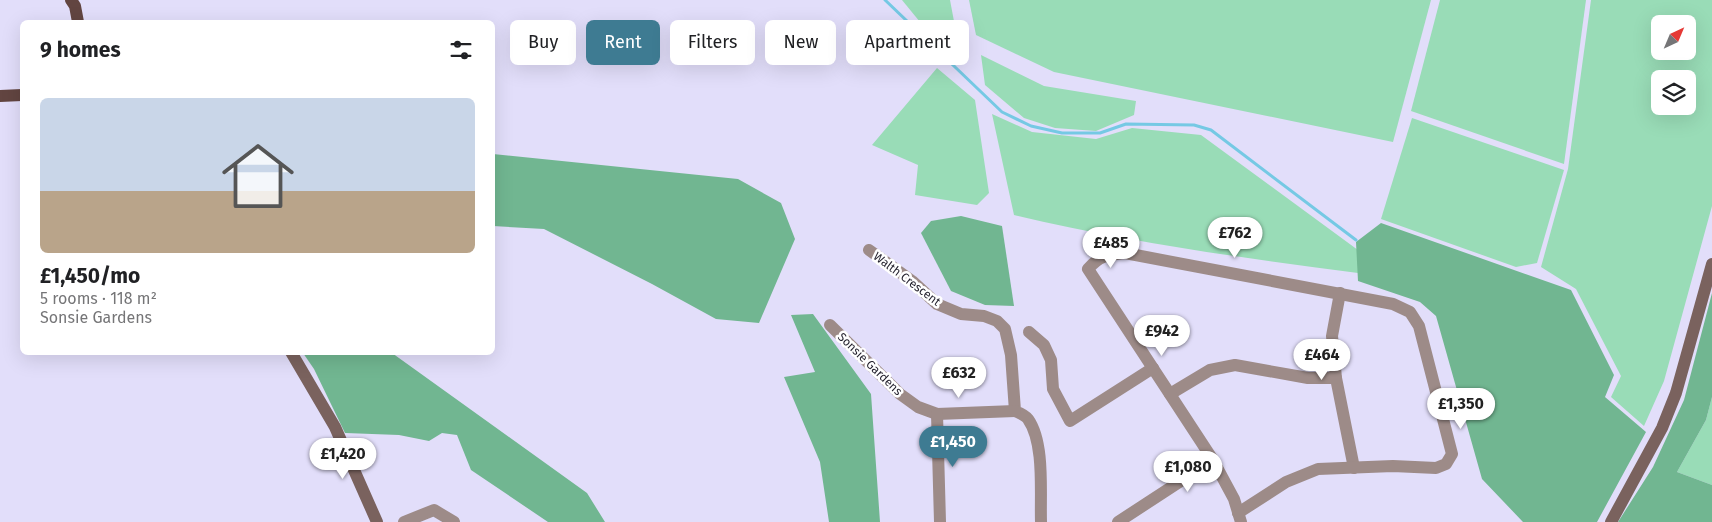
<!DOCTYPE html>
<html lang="en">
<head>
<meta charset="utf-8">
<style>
  :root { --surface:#fff; --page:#f6f6f6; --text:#202124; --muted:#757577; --accent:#3e7b92 }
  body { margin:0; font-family:"Fira Sans",sans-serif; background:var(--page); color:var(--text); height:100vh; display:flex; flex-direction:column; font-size:19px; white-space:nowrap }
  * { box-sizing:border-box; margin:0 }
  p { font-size:16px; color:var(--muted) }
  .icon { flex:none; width:28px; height:28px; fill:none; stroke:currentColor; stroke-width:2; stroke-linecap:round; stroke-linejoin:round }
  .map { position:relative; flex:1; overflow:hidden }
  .drawer { position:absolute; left:20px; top:20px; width:475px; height:335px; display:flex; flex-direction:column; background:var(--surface); border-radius:8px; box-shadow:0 5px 20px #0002 }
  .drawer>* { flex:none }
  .banner { position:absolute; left:510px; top:20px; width:475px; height:45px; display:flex; gap:10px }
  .needle { width:32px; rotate:44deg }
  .buttons { position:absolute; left:1651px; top:15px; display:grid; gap:10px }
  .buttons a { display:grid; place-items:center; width:45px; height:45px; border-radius:8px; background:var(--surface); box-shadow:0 5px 20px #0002; font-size:25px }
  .price { position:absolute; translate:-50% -42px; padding:0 11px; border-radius:18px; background:#fff; color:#222; font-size:16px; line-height:32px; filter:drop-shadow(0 1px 2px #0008) }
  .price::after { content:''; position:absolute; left:50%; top:30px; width:15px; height:11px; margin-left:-8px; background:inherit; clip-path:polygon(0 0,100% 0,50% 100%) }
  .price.on { background:var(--accent); color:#fff }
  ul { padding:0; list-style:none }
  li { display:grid; align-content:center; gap:10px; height:265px; padding:0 20px }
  li span { display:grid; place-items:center; height:155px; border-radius:8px; color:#555 }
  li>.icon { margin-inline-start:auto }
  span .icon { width:90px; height:90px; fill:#fffc; stroke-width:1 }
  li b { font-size:21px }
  h2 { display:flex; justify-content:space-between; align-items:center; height:60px; padding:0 20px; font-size:21px }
  .pill { padding:0 18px; border-radius:8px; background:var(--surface); box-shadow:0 5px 20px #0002; font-size:18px; line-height:45px }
  .pill.on { background:var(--accent); color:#fff }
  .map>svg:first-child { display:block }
</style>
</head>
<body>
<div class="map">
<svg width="1712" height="522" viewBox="0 0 1712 522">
  <rect width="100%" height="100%" fill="#e2defa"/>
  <g fill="#99dcb7" fill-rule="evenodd">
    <polygon points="902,0 950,0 956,32 929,33"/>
    <polygon points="969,0 1431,0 1393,142 1054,72 976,35"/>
    <polygon points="1440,0 1586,0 1564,164 1411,111"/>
    <path d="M1591,0H1712V206L1664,381L1644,426L1611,397L1621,376L1576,289L1541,267L1568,169ZM1660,24H1688V51H1660ZM1660,79H1688V106H1660Z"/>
    <polygon points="981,55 1044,86 1136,101 1134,115 1096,131 1055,128 1024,118 985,85"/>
    <polygon points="937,68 975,100 989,193 977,205 915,195 918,165 872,145"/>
    <path d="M992,114L1032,132L1096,139L1132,128L1201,135L1362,253L1358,273C1243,258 1127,242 1014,215Z"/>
    <polygon points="1412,118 1564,170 1537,263 1516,267 1381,219"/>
    <polygon points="1712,397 1712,485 1677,472 1706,420"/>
  </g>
  <g fill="#71b691">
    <polygon points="493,154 738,179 781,203 795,239 759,323 716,319 652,284 544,229 493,226"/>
    <polygon points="961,216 1002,226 1014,306 985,305 951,291 921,233 931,221"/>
    <polygon points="1381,223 1571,290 1614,375 1605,397 1646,432 1597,522 1523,522 1482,479 1436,316 1420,302 1358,281 1356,242"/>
    <polygon points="1712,293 1712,397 1706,420 1677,472 1712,485 1712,522 1618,522 1653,467 1684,400"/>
    <polygon points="813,314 871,394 880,522 829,522 820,462 784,377 815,372 791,315"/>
    <polygon points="303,353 392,353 587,493 605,522 548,522 471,470 457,435 442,433 429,441 399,435 345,433 314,369"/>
  </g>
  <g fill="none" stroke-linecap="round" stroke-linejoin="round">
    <polyline stroke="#75c9e4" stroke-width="3" points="885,0 1002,112 1031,126 1062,133 1100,133 1126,124 1194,125 1211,130 1356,240"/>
    <g stroke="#9d8b88" stroke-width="12">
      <path d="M869,250L912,281L937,304L961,314L984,316L997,321L1005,329L1011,355L1015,411C1020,413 1025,415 1028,419C1045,443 1040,493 1041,522"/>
      <polyline points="1340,293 1332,336 1336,378 1354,468"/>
      <polyline points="830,325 900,394 918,407 937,414 1015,411"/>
      <polyline points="1029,332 1044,345 1051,360 1053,389 1070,421 1153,368"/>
      <polyline points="1170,394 1210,370 1235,365 1308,378 1336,378"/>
      <polyline points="937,414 940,522"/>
      <path d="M1213,460L1088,269C1100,255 1108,255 1125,253L1393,304L1410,312L1419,326L1452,454L1446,464L1436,468L1393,466L1318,469L1286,482L1238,513"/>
      <polyline points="404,522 434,510 454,522"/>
      <polyline points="1118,522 1213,460 1234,499 1241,522"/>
    </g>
    <g stroke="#7a625e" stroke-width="12">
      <polyline points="291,352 335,427 377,522"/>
      <polyline points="1611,522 1662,428 1676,393 1712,264"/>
    </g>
    <g stroke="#624541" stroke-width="12">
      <polyline points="71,0 75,6 78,22"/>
      <polyline points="0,96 22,95"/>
    </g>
  </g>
  <g text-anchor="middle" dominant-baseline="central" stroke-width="5" stroke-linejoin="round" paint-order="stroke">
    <g font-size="12" fill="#201e2a" stroke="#fff">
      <text transform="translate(907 279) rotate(37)">Walth Crescent</text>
      <text transform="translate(870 364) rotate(44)">Sonsie Gardens</text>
    </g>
  </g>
</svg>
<div class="buttons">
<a><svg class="needle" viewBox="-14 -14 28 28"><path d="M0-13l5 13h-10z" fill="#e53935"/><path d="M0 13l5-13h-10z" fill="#757577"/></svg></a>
<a><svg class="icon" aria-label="layers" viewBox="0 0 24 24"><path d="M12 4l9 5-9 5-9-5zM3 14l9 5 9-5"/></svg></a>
</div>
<b class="price" style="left:1235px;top:259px">£762</b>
<b class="price" style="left:1111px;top:269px">£485</b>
<b class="price" style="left:1162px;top:357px">£942</b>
<b class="price" style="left:1322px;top:381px">£464</b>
<b class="price" style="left:959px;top:399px">£632</b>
<b class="price" style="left:1461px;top:430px">£1,350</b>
<b class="price on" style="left:953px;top:468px">£1,450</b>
<b class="price" style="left:343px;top:480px">£1,420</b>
<b class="price" style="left:1188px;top:493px">£1,080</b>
<div class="banner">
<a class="pill">Buy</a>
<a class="pill on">Rent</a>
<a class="pill">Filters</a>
<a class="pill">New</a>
<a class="pill">Apartment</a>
</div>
<section class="drawer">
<h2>9 homes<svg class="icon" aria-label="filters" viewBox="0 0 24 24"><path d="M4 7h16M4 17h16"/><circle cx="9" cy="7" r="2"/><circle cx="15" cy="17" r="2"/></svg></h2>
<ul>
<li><span style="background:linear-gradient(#c9d6e8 60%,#b9a48a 0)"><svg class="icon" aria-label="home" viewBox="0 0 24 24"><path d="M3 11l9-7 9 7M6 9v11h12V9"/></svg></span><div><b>£1,450/mo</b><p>5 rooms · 118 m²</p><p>Sonsie Gardens</p></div></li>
</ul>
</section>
</div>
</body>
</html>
